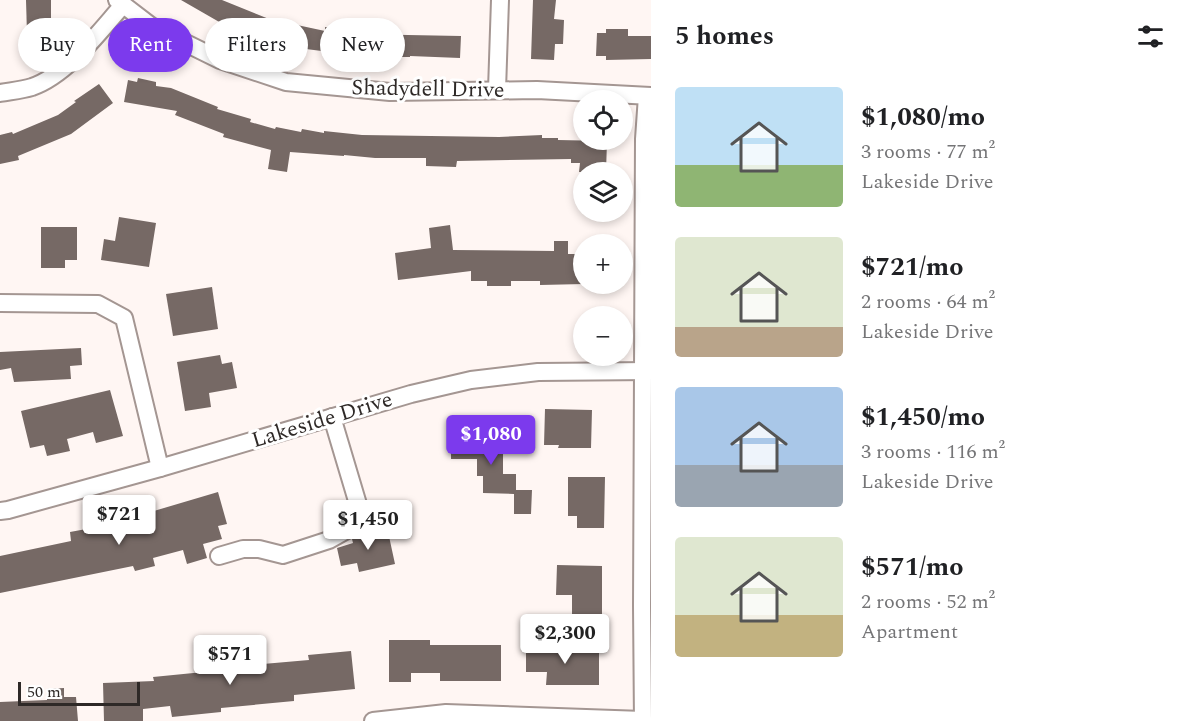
<!DOCTYPE html>
<html lang="en">
<head>
<meta charset="utf-8">
<style>
  :root { --surface:#fff; --page:#f2f2f2; --text:#202124; --muted:#757577; --accent:#7c3aed }
  body { margin:0; font-family:Spectral,serif; background:var(--page); color:var(--text); height:100vh; display:flex; flex-direction:column; font-size:22px; white-space:nowrap }
  * { box-sizing:border-box; margin:0 }
  p { font-size:20px; color:var(--muted) }
  .icon { flex:none; width:33px; height:33px; fill:none; stroke:currentColor; stroke-width:2; stroke-linecap:round; stroke-linejoin:round }
  .map { position:relative; flex:1; overflow:hidden }
  .panel { display:flex; flex-direction:column; background:var(--surface); width:540px }
  .panel>* { flex:none }
  .banner { position:absolute; left:18px; top:18px; width:543px; height:54px; display:flex; gap:12px }
  .buttons { position:absolute; left:573px; top:90px; display:grid; gap:12px }
  .buttons a { display:grid; place-items:center; width:60px; height:60px; border-radius:50%; background:var(--surface); box-shadow:0 3px 9px #0003; font-size:30px }
  .scale { position:absolute; left:18px; bottom:15px; width:122px; box-sizing:border-box; padding-left:6px; border:3px solid #2e2927; border-top:0; font-size:16px; line-height:21px; white-space:nowrap; color:#2e2927; -webkit-text-stroke:4px #fff; paint-order:stroke }
  .price { position:absolute; translate:-50% -51px; padding:0 14px; border-radius:6px; background:#fff; color:#222; font-size:20px; line-height:39px; filter:drop-shadow(0 2px 3px #0008) }
  .price::after { content:''; position:absolute; left:50%; top:36px; width:18px; height:14px; margin-left:-9px; background:inherit; clip-path:polygon(0 0,100% 0,50% 100%) }
  .price.on { background:var(--accent); color:#fff }
  ul { padding:0; list-style:none }
  li { display:flex; align-items:center; gap:18px; height:150px; padding:0 24px }
  li span { display:grid; place-items:center; flex:none; width:168px; height:120px; border-radius:6px; color:#555 }
  li>.icon { margin-inline-start:auto }
  span .icon { width:72px; height:72px; fill:#fffc; stroke-width:1 }
  li b { font-size:26px }
  h2 { display:flex; justify-content:space-between; align-items:center; height:72px; padding:0 24px; font-size:26px }
  .pill { padding:0 21px; border-radius:27px; background:var(--surface); box-shadow:0 3px 9px #0003; font-size:21px; line-height:54px }
  .pill.on { background:var(--accent); color:#fff }
  main { display:flex; flex:1; min-height:0 }
  .map>svg:first-child { display:block }
</style>
</head>
<body>
<main>
<div class="map">
<svg width="651" height="721" viewBox="0 0 651 721">
  <rect width="100%" height="100%" fill="#fff6f3"/>
  <g fill="#766965">
    <polygon points="26,0 51,0 51,33 27,34"/>
    <polygon points="181,0 222,0 269,19 325,31 325,27 333,28 333,23 356,25 355,34 461,36 460,58 410,56 410,57 369,57 306,49 306,51 267,42 221,23"/>
    <polygon points="533,0 556,0 554,19 564,20 563,44 555,44 554,60 531,59"/>
    <polygon points="606,29 628,29 628,36 651,36 651,59 606,60 606,56 596,56 597,33 606,33"/>
    <polygon points="138,78 156,82 156,86 171,88 218,107 217,109 251,119 250,122 275,129 276,127 301,132 302,129 324,133 324,131 362,135 499,137 542,135 542,138 558,138 558,140 607,141 606,172 579,172 580,163 571,163 571,159 457,161 456,167 426,166 426,158 375,158 344,155 344,156 290,152 287,172 268,169 271,150 223,137 224,134 175,115 177,111 124,102 128,80 137,82"/>
    <polygon points="99,84 113,103 71,134 18,156 19,160 0,164 0,135 12,132 13,134 58,115 76,102 74,101"/>
    <polygon points="119,217 156,223 149,267 101,260 104,239 115,241"/>
    <polygon points="450,225 453,250 554,251 554,241 568,241 568,254 584,254 584,284 540,285 540,281 511,281 511,286 487,286 487,281 471,281 471,271 398,280 395,253 431,248 429,228"/>
    <polygon points="41,227 77,227 77,260 65,260 65,268 41,268"/>
    <polygon points="212,287 218,329 173,336 166,294"/>
    <polygon points="81,348 82,365 70,366 71,379 14,382 11,368 0,370 0,352"/>
    <polygon points="220,355 222,364 232,362 237,388 209,393 211,407 185,411 177,362"/>
    <polygon points="110,390 123,436 96,443 93,432 67,439 70,451 47,456 44,445 30,448 21,411"/>
    <polygon points="545,409 592,410 591,448 558,448 559,445 544,445"/>
    <polygon points="451,432 503,433 503,474 516,474 516,490 532,490 531,514 514,514 514,494 483,493 483,476 477,476 477,459 451,459"/>
    <polygon points="568,477 605,477 604,528 577,528 577,516 568,516"/>
    <polygon points="218,492 227,524 218,526 222,539 203,544 207,558 187,564 183,550 153,558 155,566 135,571 133,566 0,593 0,556 71,541 70,532 108,525 109,531 139,523 137,516"/>
    <polygon points="387,527 395,564 359,572 357,563 341,566 337,548 353,543 352,539 365,532"/>
    <polygon points="557,565 602,566 602,617 572,617 572,595 556,595"/>
    <polygon points="389,640 430,640 430,645 501,645 501,681 440,681 440,673 411,673 411,682 389,682"/>
    <polygon points="550,641 578,642 578,651 599,652 599,685 546,685 547,672 526,672 526,651 550,652"/>
    <polygon points="262,651 263,664 309,660 308,655 351,651 355,689 294,695 294,701 221,708 221,712 172,717 170,706 143,709 143,721 104,721 103,683 154,681 153,677 234,669 233,653"/>
    <polygon points="64,688 64,697 76,697 78,721 0,721 0,702 47,700 47,689"/>
  </g>
  <g fill="none" stroke-linecap="round" stroke-linejoin="round">
    <defs>
      <g id="minor">
        <polyline points="117,0 151,26 220,60 286,82 390,92 537,90 651,96"/>
        <polyline points="497,90 500,0"/>
        <path d="M0,93C11,91 22,90 32,87C67,75 99,32 123,5"/>
        <polyline points="0,303 98,304 124,318 160,468"/>
        <polyline points="0,511 8,510 160,468 411,394 471,380 538,372 651,371"/>
        <polyline points="219,556 243,549 259,549 283,555 329,540 363,521 332,417"/>
        <polyline points="373,721 446,713 643,720"/>
        <polyline points="643,721 642,606 644,139 647,96"/>
      </g>
    </defs>
    <use href="#minor" stroke="#a49692" stroke-width="20"/>
    <use href="#minor" stroke="#fff" stroke-width="16"/>
  </g>
  <g text-anchor="middle" dominant-baseline="central" stroke-width="6" stroke-linejoin="round" paint-order="stroke">
    <g font-size="22" fill="#2e2927" stroke="#fff">
      <text transform="translate(428 89) rotate(1)">Shadydell Drive</text>
      <text transform="translate(322 420) rotate(-17)">Lakeside Drive</text>
    </g>
  </g>
</svg>
<div class="buttons">
<a><svg class="icon" aria-label="locate" viewBox="0 0 24 24"><circle cx="12" cy="12" r="6"/><path d="M12 2v4M12 18v4M2 12h4M18 12h4"/></svg></a>
<a><svg class="icon" aria-label="layers" viewBox="0 0 24 24"><path d="M12 4l9 5-9 5-9-5zM3 14l9 5 9-5"/></svg></a>
<a>+</a>
<a>−</a>
</div>
<div class="scale">50 m</div>
<b class="price on" style="left:491px;top:466px">$1,080</b>
<b class="price" style="left:119px;top:546px">$721</b>
<b class="price" style="left:368px;top:551px">$1,450</b>
<b class="price" style="left:565px;top:665px">$2,300</b>
<b class="price" style="left:230px;top:686px">$571</b>
<div class="banner">
<a class="pill">Buy</a>
<a class="pill on">Rent</a>
<a class="pill">Filters</a>
<a class="pill">New</a>
</div>
</div>
<section class="panel">
<h2>5 homes<svg class="icon" aria-label="filters" viewBox="0 0 24 24"><path d="M4 7h16M4 17h16"/><circle cx="9" cy="7" r="2"/><circle cx="15" cy="17" r="2"/></svg></h2>
<ul>
<li><span style="background:linear-gradient(#bfe0f5 65%,#8fb573 0)"><svg class="icon" aria-label="home" viewBox="0 0 24 24"><path d="M3 11l9-7 9 7M6 9v11h12V9"/></svg></span><div><b>$1,080/mo</b><p>3 rooms · 77 m²</p><p>Lakeside Drive</p></div></li>
<li><span style="background:linear-gradient(#dfe7d0 75%,#b9a48a 0)"><svg class="icon" aria-label="home" viewBox="0 0 24 24"><path d="M3 11l9-7 9 7M6 9v11h12V9"/></svg></span><div><b>$721/mo</b><p>2 rooms · 64 m²</p><p>Lakeside Drive</p></div></li>
<li><span style="background:linear-gradient(#a9c7e8 65%,#9aa5b1 0)"><svg class="icon" aria-label="home" viewBox="0 0 24 24"><path d="M3 11l9-7 9 7M6 9v11h12V9"/></svg></span><div><b>$1,450/mo</b><p>3 rooms · 116 m²</p><p>Lakeside Drive</p></div></li>
<li><span style="background:linear-gradient(#dfe7d0 65%,#c2b280 0)"><svg class="icon" aria-label="home" viewBox="0 0 24 24"><path d="M3 11l9-7 9 7M6 9v11h12V9"/></svg></span><div><b>$571/mo</b><p>2 rooms · 52 m²</p><p>Apartment</p></div></li>
</ul>
</section>
</main>
</body>
</html>
